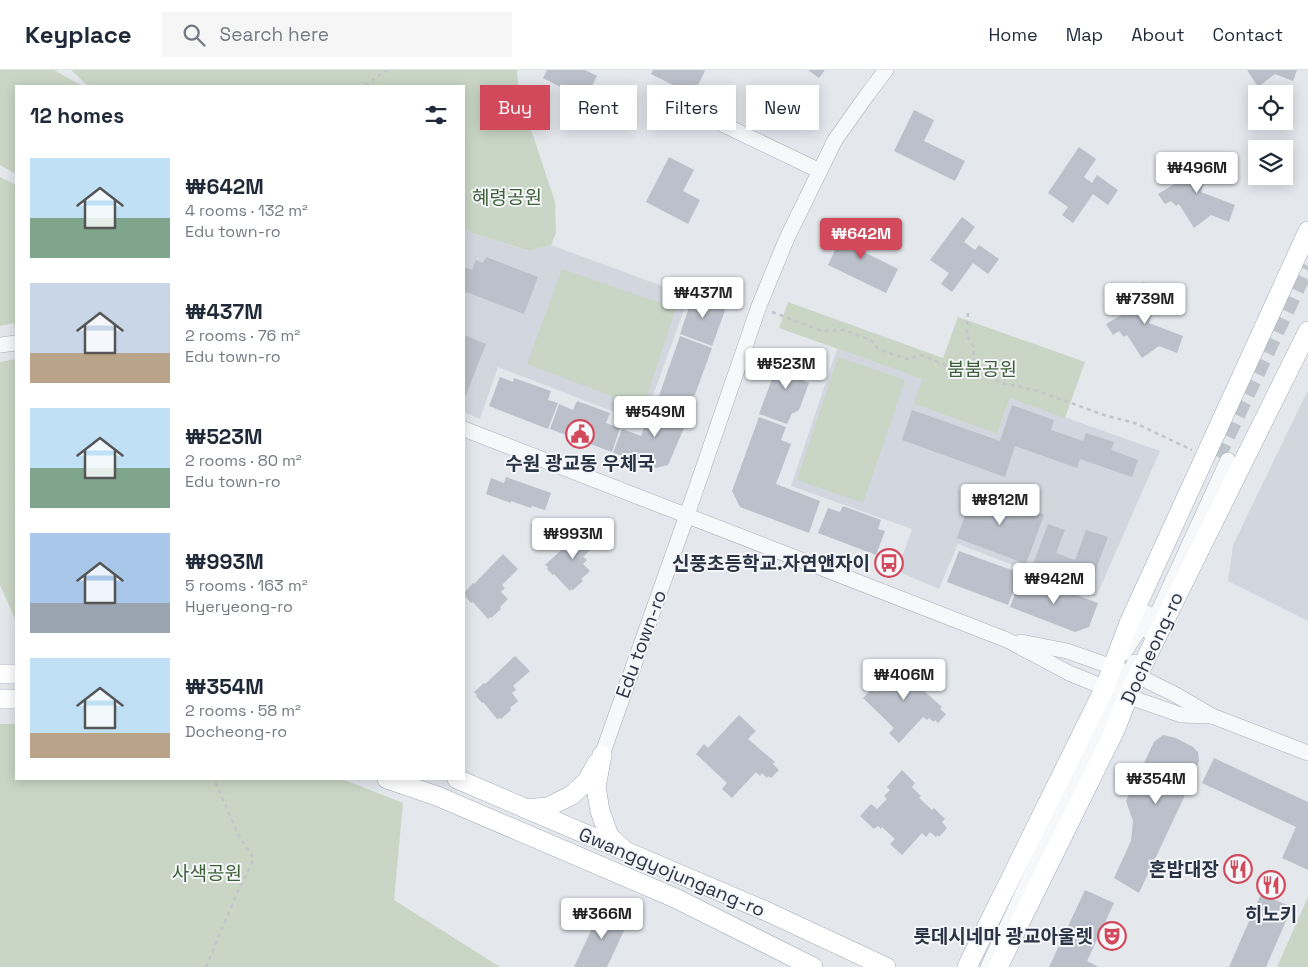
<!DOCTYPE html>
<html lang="en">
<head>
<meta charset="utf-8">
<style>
  :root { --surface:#fff; --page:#f6f6f7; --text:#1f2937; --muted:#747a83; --line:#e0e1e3; --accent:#d1495b }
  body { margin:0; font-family:"Space Grotesk","Noto Sans KR",sans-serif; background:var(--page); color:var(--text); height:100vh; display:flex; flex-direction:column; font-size:19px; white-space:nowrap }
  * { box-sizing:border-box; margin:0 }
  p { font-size:16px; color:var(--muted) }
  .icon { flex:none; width:28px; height:28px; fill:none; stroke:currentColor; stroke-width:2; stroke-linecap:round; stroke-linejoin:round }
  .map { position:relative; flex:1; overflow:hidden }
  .sheet { position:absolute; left:15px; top:15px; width:450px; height:695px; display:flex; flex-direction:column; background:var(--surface); border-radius:0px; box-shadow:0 2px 12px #0003 }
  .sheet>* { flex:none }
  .guide { position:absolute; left:480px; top:15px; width:475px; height:45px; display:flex; gap:10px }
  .controls { position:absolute; left:1248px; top:15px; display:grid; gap:10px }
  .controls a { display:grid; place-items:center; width:45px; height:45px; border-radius:0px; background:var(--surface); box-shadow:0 2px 12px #0003; font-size:25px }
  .price { position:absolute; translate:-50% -42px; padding:0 11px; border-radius:5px; background:#fff; color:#222; font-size:16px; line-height:32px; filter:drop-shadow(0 1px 2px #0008) }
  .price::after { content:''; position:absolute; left:50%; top:30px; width:15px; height:11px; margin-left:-8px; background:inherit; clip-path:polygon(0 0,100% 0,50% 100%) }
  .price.active { background:var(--accent); color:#fff }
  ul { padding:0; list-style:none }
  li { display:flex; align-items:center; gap:15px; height:125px; padding:0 15px }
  li span { display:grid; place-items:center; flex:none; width:140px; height:100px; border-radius:0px; color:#555 }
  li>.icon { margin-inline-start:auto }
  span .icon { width:60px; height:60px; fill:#fffc; stroke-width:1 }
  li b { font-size:21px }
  h2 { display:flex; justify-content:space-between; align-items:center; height:60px; padding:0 15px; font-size:21px }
  .chip { padding:0 18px; border-radius:0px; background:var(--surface); box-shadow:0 2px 12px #0003; font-size:18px; line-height:45px }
  .chip.active { background:var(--accent); color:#fff }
  header { display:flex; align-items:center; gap:30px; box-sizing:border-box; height:70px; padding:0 25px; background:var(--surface); border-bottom:1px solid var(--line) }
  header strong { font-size:24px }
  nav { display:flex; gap:28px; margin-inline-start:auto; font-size:18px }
  .search { width:350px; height:45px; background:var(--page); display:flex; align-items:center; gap:12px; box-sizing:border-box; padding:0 18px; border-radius:0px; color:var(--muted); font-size:19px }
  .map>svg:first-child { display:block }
</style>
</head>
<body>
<header>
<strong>Keyplace</strong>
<div class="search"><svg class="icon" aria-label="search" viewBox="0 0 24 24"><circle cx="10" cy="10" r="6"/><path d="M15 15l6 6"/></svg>Search here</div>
<nav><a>Home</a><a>Map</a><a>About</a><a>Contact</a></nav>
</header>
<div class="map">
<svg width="1308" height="897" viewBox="0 0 1308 897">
  <rect width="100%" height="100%" fill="#e4e7ec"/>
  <g fill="#d2d6de">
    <polygon points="464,158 472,163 528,181 551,175 689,226 643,353 498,297 480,349 464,342"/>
    <polygon points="837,279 923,309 914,334 997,364 1010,328 1160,381 1096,527 958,474 939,519 897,501 912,459 791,416"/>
    <polygon points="1308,320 1308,551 1228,511 1233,475"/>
  </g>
  <g fill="#c9d6c5">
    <polygon points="0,0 54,0 82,16 16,16 16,104 0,95"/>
    <polygon points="71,0 517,0 519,23 555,132 556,163 551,175 529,181 472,163 464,158 464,16 88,16"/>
    <polygon points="0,107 16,115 16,268 14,253 0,256"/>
    <polygon points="562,199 676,238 643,338 527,294"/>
    <polygon points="788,232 943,288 958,247 1085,292 1065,348 1010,328 997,364 914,334 922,309 779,258"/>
    <polygon points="838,287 905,310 863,433 797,410"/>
    <polygon points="16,289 16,551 0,515 0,292"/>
    <polygon points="0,654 16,654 16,709 342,709 403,733 394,830 500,897 0,897"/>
    <polygon points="1308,827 1308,897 1277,897"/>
  </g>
  <g fill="#bbc0ca">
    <polygon points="547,0 585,0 597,6 585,30 543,8"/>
    <polygon points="653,0 702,0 705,1 693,25 651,4"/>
    <polygon points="808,0 825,0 819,8"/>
    <polygon points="1247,0 1297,0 1293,11 1275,4 1258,17"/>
    <polygon points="914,40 934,50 924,71 965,91 955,111 894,81"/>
    <polygon points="1079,77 1096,89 1084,107 1092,113 1097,105 1118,120 1108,135 1093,124 1073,153 1062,145 1068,137 1048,123"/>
    <polygon points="1195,82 1213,86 1201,122 1235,135 1229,152 1211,145 1194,158 1179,134 1176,136 1171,131 1165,134 1158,124 1186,107"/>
    <polygon points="669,87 694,100 683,121 700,130 688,154 646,132"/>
    <polygon points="962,147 975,157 964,172 975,180 979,175 999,189 988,204 973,193 952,222 941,214 949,203 930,190"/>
    <polygon points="848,153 870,164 862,181 898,199 886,223 828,195"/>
    <polygon points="486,187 538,207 524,244 464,221 464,197 472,200 476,190 483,193"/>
    <polygon points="1143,212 1161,217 1149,253 1183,266 1177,283 1159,276 1142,288 1127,265 1124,267 1119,261 1113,265 1106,254 1135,237"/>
    <polygon points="694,223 727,235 712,276 680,264"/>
    <polygon points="464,265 486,274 465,327 464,326"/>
    <polygon points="680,266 712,278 690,338 659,326"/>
    <polygon points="781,285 809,295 804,311 809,313 799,340 794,343 792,343 787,354 759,344"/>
    <polygon points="500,307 513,312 514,308 551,321 548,330 558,333 548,359 489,336"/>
    <polygon points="577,331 610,343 606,353 620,358 612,382 550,359 559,334 573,340"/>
    <polygon points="668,333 691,342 668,395 656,398 613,383 622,359 641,366 651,338 664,343"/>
    <polygon points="1012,335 1054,350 1051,360 1083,371 1086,363 1114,372 1111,380 1138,390 1132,407 1080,389 1077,398 1015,376 1005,407 902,370 912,340 1000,371"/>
    <polygon points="759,347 786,357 781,370 791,374 776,414 820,431 809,463 740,437 732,421"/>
    <polygon points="506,407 551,423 545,440 532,436 531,438 511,431 511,433 486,424 491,408 504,413"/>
    <polygon points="974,419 1044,445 1026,494 957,468"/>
    <polygon points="843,436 881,450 878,459 885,461 876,485 818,463 828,438 840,442"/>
    <polygon points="1048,454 1065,460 1056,483 1075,490 1086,460 1108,467 1088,521 1031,500"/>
    <polygon points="584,456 599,471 583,487 587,490 583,494 590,501 581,509 583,511 573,520 571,519 570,521 554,504 553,505 547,499 548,497 545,495 569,473 568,472"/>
    <polygon points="959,481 1020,503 1008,535 947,512"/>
    <polygon points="503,484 518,499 502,515 505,518 501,522 508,529 500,537 501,539 491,548 490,547 488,549 473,532 471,533 465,526 466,525 464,523 473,513 474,514"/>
    <polygon points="1022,505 1098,533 1089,557 1075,562 1010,537"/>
    <polygon points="515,586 530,601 513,616 516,620 512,623 518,631 510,638 511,640 501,649 500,648 497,649 483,632 482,633 476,626 477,625 474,622 484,613 485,614"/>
    <polygon points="906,589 923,605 915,613 942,637 940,639 946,644 938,653 935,650 934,652 929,648 927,650 923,647 899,673 889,663 894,658 863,628 872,619 875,622"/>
    <polygon points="739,645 756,661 748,669 775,692 773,694 779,700 771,708 768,706 767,708 762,703 760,706 756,702 732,728 722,719 727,713 696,684 704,674 708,678"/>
    <polygon points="1163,665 1176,668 1193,677 1198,682 1199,691 1195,704 1139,823 1114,808 1131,771 1133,751 1126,731 1154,672"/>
    <polygon points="1214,688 1308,732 1308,800 1282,788 1296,757 1202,713"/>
    <polygon points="902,700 915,713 912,717 921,726 919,728 932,740 934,738 945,749 942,752 947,758 939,767 938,765 936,767 930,762 926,767 922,763 902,785 890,774 895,769 882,757 881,759 878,756 874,759 860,746 871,734 877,739 887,729 884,726 890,720 887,717"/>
    <polygon points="1085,820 1114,833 1087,891 1099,897 1049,897"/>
    <polygon points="1261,824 1292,837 1266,897 1229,897"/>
    <polygon points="602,837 629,850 607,897 574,897"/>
  </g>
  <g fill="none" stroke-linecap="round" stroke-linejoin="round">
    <polyline stroke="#bfc3cb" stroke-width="15" stroke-dasharray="15 8" stroke-linecap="butt" points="1218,387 1308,196"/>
    <defs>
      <g id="minor">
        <polyline points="724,55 820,101"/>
        <polyline points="0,275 16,273"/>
        <polyline points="464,359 1007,570 1069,603 1118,623 1181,645 1212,646"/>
        <polyline points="1149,562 1228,390"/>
        <polyline points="1021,572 1067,581 1138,606 1176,625 1212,646 1308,683"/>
        <polyline points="1123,584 1139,560 1147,543"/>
        <polyline points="602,685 687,445 759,236 787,168 835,70 867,25 886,0"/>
        <polyline points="988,897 1102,654 1135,592"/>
      </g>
      <g id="major">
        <polyline points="0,604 16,604"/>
        <polyline points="0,629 16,629"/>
        <polyline points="602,685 596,717 600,741 609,766 622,778"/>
        <polyline points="387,709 437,726 675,828 813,897"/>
        <polyline points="457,709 768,842 886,897"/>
        <polyline points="526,739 548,737 572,725 587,711 597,693"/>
        <polyline points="967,897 1105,617 1129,553 1308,161"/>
        <polyline points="998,897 1115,660 1128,627 1149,582 1308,261"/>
      </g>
    </defs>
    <use href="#minor" stroke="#a9aeb7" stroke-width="16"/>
    <use href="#major" stroke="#a3abb8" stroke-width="20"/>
    <g stroke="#c2c5cb" stroke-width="2.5" stroke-dasharray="4 4" stroke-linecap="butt">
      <polyline points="365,16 387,0"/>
      <polyline points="772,242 822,261 844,260 871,270 878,279 907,289 921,285 953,298 988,306 1001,313 1035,320 1104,345 1135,353 1192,380"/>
      <polyline points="968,243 967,266 974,278 974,302"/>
      <polyline points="206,897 237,823 254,789 239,766 214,709"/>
    </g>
    <use href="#minor" stroke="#f7f8fa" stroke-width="15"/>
    <use href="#major" stroke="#fff" stroke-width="19"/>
  </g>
  <defs>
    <symbol id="civic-ring" viewBox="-11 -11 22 22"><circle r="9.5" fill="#f4f6f9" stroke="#d1495b" stroke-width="1.5"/><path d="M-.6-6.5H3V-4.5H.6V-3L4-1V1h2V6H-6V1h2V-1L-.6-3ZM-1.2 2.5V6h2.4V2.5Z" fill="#d1495b"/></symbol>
    <symbol id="bus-ring" viewBox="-11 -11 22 22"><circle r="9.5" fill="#f4f6f9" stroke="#d1495b" stroke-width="1.5"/><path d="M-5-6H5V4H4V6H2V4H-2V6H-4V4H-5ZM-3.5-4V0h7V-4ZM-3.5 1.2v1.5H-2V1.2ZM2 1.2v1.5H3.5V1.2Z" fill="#d1495b"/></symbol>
    <symbol id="restaurant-ring" viewBox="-11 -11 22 22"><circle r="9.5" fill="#f4f6f9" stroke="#d1495b" stroke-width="1.5"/><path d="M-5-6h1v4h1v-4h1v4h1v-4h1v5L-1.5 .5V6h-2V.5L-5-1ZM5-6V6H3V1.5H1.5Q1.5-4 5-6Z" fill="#d1495b"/></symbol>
    <symbol id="theatre-ring" viewBox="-11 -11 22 22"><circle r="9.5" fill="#f4f6f9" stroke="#d1495b" stroke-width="1.5"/><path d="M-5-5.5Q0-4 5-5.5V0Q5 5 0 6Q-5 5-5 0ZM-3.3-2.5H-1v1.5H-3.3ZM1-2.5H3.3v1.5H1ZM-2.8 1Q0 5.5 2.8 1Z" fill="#d1495b"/></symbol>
  </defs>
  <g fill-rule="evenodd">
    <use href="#civic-ring" x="564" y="348" width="32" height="32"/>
    <use href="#bus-ring" x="873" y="477" width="32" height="32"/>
    <use href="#restaurant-ring" x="1222" y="783" width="32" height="32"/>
    <use href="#restaurant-ring" x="1255" y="799" width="32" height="32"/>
    <use href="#theatre-ring" x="1096" y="850" width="32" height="32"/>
  </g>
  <g text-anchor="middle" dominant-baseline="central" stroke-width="4" stroke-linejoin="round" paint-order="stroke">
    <g font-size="19" fill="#3f6138" stroke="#f4f6f9">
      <text x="507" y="127">혜령공원</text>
      <text x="982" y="299">붐붐공원</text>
      <text x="207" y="803">사색공원</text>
    </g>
    <g font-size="19" font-weight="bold" fill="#2b3445" stroke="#f4f6f9" text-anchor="end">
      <text x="580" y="393" text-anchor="middle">수원 광교동 우체국</text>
      <text x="870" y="493">신풍초등학교.자연앤자이</text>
      <text x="1219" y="799">혼밥대장</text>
      <text x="1271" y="844" text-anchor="middle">히노키</text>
      <text x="1093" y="866">롯데시네마 광교아울렛</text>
    </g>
    <g font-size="19" fill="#2b3445" stroke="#f4f6f9">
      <text transform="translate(641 574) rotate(-70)">Edu town-ro</text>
      <text transform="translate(1152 578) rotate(-65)">Docheong-ro</text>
      <text transform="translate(672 802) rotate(23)">Gwanggyojungang-ro</text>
    </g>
  </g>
</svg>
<div class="controls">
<a><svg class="icon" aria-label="locate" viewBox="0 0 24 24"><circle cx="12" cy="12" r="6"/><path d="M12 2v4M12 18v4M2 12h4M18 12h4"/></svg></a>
<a><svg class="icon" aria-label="layers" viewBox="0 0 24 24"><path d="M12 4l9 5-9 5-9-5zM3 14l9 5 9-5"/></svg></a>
</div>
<b class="price" style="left:1197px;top:124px">₩496M</b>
<b class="price active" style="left:861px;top:190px">₩642M</b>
<b class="price" style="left:703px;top:249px">₩437M</b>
<b class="price" style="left:1145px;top:255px">₩739M</b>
<b class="price" style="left:786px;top:320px">₩523M</b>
<b class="price" style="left:655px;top:368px">₩549M</b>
<b class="price" style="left:1000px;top:456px">₩812M</b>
<b class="price" style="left:573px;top:490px">₩993M</b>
<b class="price" style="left:1054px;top:535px">₩942M</b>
<b class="price" style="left:904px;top:631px">₩406M</b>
<b class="price" style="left:1156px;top:735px">₩354M</b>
<b class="price" style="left:602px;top:870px">₩366M</b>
<div class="guide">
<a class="chip active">Buy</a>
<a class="chip">Rent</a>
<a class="chip">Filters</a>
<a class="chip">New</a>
</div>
<section class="sheet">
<h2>12 homes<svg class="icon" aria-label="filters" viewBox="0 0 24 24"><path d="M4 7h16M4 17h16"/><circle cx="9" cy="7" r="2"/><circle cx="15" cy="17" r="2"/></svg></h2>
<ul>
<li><span style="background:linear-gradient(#bfe0f5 60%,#7fa58c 0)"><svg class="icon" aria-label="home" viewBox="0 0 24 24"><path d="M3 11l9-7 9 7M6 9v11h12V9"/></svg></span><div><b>₩642M</b><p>4 rooms · 132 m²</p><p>Edu town-ro</p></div></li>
<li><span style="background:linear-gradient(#c9d6e8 70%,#b9a48a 0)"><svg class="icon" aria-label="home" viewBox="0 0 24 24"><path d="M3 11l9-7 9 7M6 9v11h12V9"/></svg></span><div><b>₩437M</b><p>2 rooms · 76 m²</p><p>Edu town-ro</p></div></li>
<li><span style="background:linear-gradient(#bfe0f5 60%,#7fa58c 0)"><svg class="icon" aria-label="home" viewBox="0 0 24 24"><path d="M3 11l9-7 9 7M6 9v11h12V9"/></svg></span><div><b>₩523M</b><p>2 rooms · 80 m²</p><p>Edu town-ro</p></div></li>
<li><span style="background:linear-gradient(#a9c7e8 70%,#9aa5b1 0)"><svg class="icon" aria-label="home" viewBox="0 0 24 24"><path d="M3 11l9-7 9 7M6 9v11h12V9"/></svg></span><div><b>₩993M</b><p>5 rooms · 163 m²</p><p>Hyeryeong-ro</p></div></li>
<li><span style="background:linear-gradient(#bfe0f5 75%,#b9a48a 0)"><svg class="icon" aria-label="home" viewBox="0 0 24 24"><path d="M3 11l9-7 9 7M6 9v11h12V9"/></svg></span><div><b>₩354M</b><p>2 rooms · 58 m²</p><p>Docheong-ro</p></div></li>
</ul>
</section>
</div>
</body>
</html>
